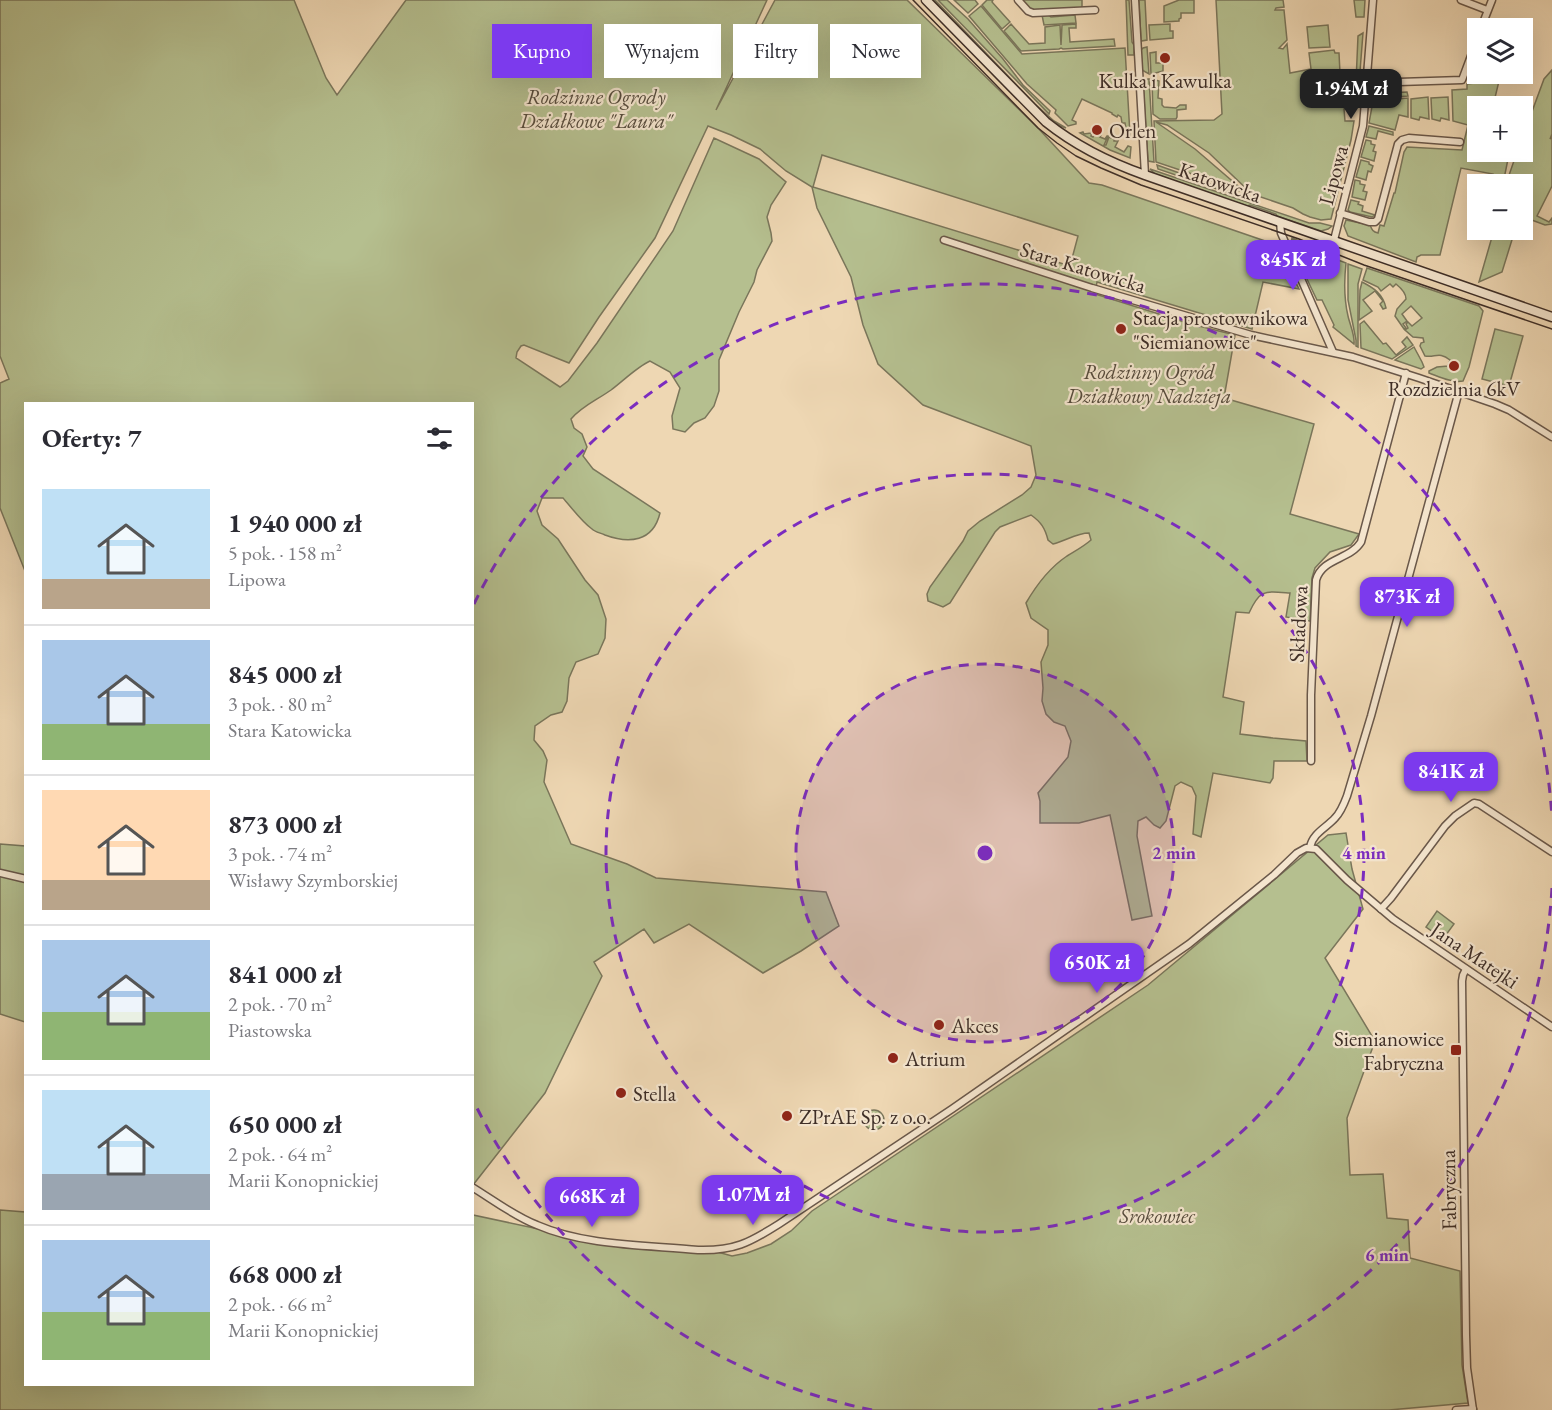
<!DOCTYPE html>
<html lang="pl">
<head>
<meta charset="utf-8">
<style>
  :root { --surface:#fff; --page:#f7f7f7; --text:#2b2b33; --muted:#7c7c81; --line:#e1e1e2; --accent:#7c3aed }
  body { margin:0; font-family:"EB Garamond",serif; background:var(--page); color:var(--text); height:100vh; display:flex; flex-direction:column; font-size:22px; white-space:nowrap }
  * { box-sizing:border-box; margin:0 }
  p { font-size:20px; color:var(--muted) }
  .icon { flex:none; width:33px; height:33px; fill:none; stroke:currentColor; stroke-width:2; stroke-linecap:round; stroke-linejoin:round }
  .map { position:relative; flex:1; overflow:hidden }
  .panel { position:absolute; left:24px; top:402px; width:450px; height:984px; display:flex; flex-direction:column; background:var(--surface); border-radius:0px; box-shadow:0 6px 24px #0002 }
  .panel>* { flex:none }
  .banner { position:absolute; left:492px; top:24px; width:570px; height:54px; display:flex; gap:12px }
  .controls { position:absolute; left:1467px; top:18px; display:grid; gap:12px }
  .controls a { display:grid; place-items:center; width:66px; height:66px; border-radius:0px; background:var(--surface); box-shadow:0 6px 24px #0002; font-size:30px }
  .price { position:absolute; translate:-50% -51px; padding:0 14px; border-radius:12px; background:var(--accent); color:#fff; font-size:20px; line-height:39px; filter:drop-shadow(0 2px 3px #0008) }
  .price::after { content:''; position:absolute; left:50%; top:36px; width:18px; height:14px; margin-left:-9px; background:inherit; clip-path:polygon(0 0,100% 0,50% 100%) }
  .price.on { background:#222; color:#fff }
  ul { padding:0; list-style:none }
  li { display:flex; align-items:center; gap:18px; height:150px; padding:0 18px }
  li+li { border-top:2px solid var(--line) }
  li span { display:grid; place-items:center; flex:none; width:168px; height:120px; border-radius:0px; color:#555 }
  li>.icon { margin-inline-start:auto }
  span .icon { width:72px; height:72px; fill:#fffc; stroke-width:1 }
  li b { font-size:26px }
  h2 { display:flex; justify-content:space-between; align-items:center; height:72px; padding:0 18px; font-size:26px }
  .pill { padding:0 21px; border-radius:0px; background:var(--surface); box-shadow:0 6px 24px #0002; font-size:21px; line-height:54px }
  .pill.on { background:var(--accent); color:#fff }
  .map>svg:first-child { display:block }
</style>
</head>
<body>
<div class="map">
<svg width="1552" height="1410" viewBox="0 0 1552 1410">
  <rect width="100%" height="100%" fill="#eed7b3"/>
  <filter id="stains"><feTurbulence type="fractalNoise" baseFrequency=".00333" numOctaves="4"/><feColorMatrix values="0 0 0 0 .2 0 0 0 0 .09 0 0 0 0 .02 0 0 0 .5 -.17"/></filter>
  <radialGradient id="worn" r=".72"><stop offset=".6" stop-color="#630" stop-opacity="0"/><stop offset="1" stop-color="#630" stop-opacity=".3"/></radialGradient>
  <g fill="#b5bf8f" stroke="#7a765b" stroke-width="1.5" fill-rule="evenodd">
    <path d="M0,0H294L326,78L337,95L406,0H767L716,110L775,0H907L1038,128L1089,183L1102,185L1268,242L1280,251L1299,289L1263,282L1252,329L1097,282L1095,294L1191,324L1235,335L1224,398L1314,424L1290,514L1359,534L1351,545L1330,552L1315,568L1312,578L1310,621L1286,617L1290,593C1265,591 1260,589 1249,613L1236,612L1223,697L1244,702L1240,734L1273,738L1306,741L1307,761H1274L1273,778L1270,783L1213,773L1201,837L1193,834L1196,796L1192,787L1181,782L1175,786L1166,821L1160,828L1154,825L1146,817L1138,821L1137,836L1152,916L1132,920L1110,815L1079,823H1040V801L1038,793L1068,757L1071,741L1065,726L1054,722L1046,714L1042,701L1043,688L1041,662L1048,645V630L1031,618L1026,603C1037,584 1049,568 1067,556C1075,551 1083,547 1091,540L1089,533C1076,533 1066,541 1053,544L1048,540C1045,528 1041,522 1031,515L1000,527L995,532L950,603L943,607L928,601L927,594L930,587L963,541L968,531L980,521L1022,495L1031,487L1036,475L1031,446L923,405L878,364L863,325L851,277L817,208L812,187L786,171L760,149L731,135L708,126L655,238L599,317L569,363L524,345L521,346L517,352L516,358L560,387L568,381L597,343L673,231L714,138L759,159L786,182L771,205L767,217L771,233L772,241L757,270L754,282L739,312L719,360V391L714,406L705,418L694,423L685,432L673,429L672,416L680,388L670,372L650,361C637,367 623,381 611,390C597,400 582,406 571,419L574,428L582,434L587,447L583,456L593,469L660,513C653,542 629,544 605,535C601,533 595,532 592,529C582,522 571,507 563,498H542L537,511L542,525L558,539L585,580L598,595L606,619L605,638L598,654L576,662L569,678L567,701L562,712L551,715L535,726L534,740L543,751L547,760L544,782L571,844L627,864L656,878L826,892L839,926L801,951L763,973L689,924L654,943L644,929L594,962L602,976L545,1093L473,1185L472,404H26L25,571L0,508V383L9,379L0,356ZM822,155L1078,236L1070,266L813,187Z"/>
    <polygon points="933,0 935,0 1035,104 1054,121 1066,128 1053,123 1038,109"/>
    <polygon points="938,0 947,0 968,19 1003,59 1023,85 1050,111 1049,114"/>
    <polygon points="954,0 975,0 978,4 968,13"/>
    <polygon points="987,0 993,0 992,2 1010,22 1002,29 982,5"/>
    <polygon points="1021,0 1082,0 1082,8 1038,11 1028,8"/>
    <polygon points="1126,0 1129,0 1132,42 1134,45 1134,55 1128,55"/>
    <polygon points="1139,0 1145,0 1147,40 1141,41"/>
    <polygon points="1179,0 1194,0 1194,13 1181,13 1181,18 1179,19 1179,21 1164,22 1164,6"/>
    <polygon points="1216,0 1283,0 1284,7 1276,8 1275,10 1284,10 1287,40 1279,48 1283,49 1287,44 1290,73 1311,69 1309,53 1334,50 1335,53 1339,53 1341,93 1355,95 1355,89 1358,89 1356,109 1344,109 1345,121 1354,121 1351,140 1331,219 1321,220 1310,217 1303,214 1293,208 1252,194 1209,153 1167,125 1156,122 1195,149 1245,192 1230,189 1222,184 1156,162 1154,121 1214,120 1222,114"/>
    <polygon points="1354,0 1365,0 1364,17 1356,17"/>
    <polygon points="981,6 1022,54 1125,48 1130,135 1122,131 1122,130 1126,129 1125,123 1122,123 1121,117 1118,115 1117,117 1112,114 1112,113 1082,99 1072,120 1076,122 1076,124 1068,126 1055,113 1056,110 1027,84 969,16"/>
    <polygon points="1047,14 1051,17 1075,15 1076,23 1044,25 1042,15"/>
    <polygon points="1011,24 1029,44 1045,43 1045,27 1060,25 1061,45 1062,25 1076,24 1076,28 1069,28 1070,42 1114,39 1115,46 1063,49 1061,48 1059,49 1021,51 1004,31"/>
    <polygon points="1170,24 1170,31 1173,31 1173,38 1150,40 1149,25"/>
    <polygon points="1328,25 1330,47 1309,48 1307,27"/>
    <polygon points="1363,33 1359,84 1356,82 1358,36"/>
    <polygon points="1147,47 1149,74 1142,70 1141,50 1143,48"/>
    <polygon points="1156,52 1156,63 1163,63 1163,71 1152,74 1151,74 1150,53"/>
    <polygon points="1552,70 1552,134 1550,139 1552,137 1552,186 1537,216 1549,222 1552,218 1552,224 1545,225 1529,219 1523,231 1519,230 1522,230 1522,184 1506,184 1517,152 1522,152 1523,136 1544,79"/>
    <polygon points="1149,79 1154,162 1148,161 1143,84 1144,80"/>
    <polygon points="1152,79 1159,81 1158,98 1162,99 1162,105 1164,107 1176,108 1180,105 1186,105 1186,109 1177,110 1177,117 1176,119 1160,119 1153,114"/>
    <path d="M1498,80L1499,81L1493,106H1478V152H1500L1509,154L1503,184H1491L1493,174L1461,168L1440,255H1421L1417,257L1416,262L1348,236L1344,226L1346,220L1370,225C1372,230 1373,232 1378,233L1380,225L1384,226L1394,193H1395L1404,152L1407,147L1462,150L1468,125L1453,121L1452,90L1467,89V84Z"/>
    <polygon points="1379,87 1383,88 1384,93 1407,92 1408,96 1372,99 1374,90"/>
    <polygon points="1428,97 1429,119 1420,117 1419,120 1411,118 1411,99"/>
    <polygon points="1448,97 1449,120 1441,118 1440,121 1432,119 1431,98"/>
    <polygon points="1408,98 1408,117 1399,115 1395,130 1369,123 1373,101"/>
    <polygon points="1369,126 1393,132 1393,135 1378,131 1376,139 1366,137"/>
    <polygon points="1092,130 1091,136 1093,137 1097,131 1102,133 1100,137 1105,139 1107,136 1108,136 1104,145 1106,145 1109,137 1114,139 1114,141 1118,141 1115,147 1124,152 1128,146 1131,147 1130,158 1110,150 1080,133 1083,132 1084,134 1091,133"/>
    <polygon points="1366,140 1371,141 1371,144 1375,145 1373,151 1376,152 1374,161 1361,157"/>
    <polygon points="1361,160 1369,162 1369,164 1373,166 1371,172 1368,171 1366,180 1356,177"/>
    <path d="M1157,165L1221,188C1233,196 1247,193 1258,203L1158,169Z"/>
    <polygon points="1150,169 1309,223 1320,223 1332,226 1328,229 1321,231 1277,216 1276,214 1250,205 1247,206 1161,176 1155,174"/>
    <polygon points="1355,180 1360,181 1360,184 1365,185 1363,191 1367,192 1365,200 1352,197"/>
    <polygon points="1351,200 1359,202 1358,204 1363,206 1362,211 1375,215 1372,217 1350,212 1348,210"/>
    <polygon points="1494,230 1515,230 1502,272 1479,282"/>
    <path d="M1292,238L1318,249L1317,252L1346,263C1344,281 1344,299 1348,316C1350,325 1355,335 1354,344L1333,327L1334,325L1322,300H1317L1293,250L1291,244Z"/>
    <polygon points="1348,264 1362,269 1358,284 1358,347 1356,346 1356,340 1348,300"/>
    <path d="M1367,268L1479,306L1483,311L1469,367L1463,381C1452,383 1440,377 1429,373V371L1437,367L1448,366L1450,360C1439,351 1435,358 1425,356L1420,346L1421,343L1424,342L1423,338L1413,337L1405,330L1408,328L1406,324L1408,322L1412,326L1422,318L1411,306L1402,314L1407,321L1403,324L1406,328L1404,329L1395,316L1397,309L1406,299C1406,293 1401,288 1396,284L1393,287L1390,284L1381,291L1378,287L1363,280Z"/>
    <path d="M1362,282C1374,288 1383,294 1386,308L1383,309L1380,304L1383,301L1375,291L1363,300L1372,311L1359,320L1360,290Z"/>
    <polygon points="1364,321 1383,344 1386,343 1396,355 1406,347 1402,342 1407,337 1413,345 1392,359 1361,348 1360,324"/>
    <polygon points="1495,329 1523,336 1509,386 1482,379"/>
    <polygon points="1414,347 1422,362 1424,367 1421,369 1395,360"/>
    <polygon points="1346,833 1352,869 1363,909 1325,958 1375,1041 1347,1118 1350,1175 1383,1174 1387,1218 1408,1220 1410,1258 1460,1271 1462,1365 1468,1403 1389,1410 0,1410 0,1210 25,1212 26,1384 472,1384 473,1215 581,1238 714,1251 732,1256 747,1253 771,1244 791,1231 812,1211 1148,985 1328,835"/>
    <polygon points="0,844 25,846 25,1022 0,1014"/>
    <polygon points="1437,911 1454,924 1443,939 1426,927"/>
    <circle cx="874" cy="1120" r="10"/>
  </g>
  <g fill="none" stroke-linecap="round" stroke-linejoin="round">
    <defs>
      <g id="street">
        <polyline points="1018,0 1028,11 1033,13 1095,10"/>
        <polyline points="1135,0 1145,175"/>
        <polyline points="1461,0 1487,10"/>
        <polyline points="1481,28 1492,0"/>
        <polyline points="1367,83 1462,80 1478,37"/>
        <polyline points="1340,213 1369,222 1375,222 1378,219 1398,144 1402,140 1409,138 1460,142"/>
        <polyline points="1280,222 1281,233 1333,352"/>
        <polyline points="944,240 1092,288 1251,335 1353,357 1419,378 1495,404 1509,410 1552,437"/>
        <polyline points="1334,240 1363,126 1373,0"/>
        <path d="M1311,761V695L1316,580C1322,558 1350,560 1361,542L1406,373"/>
        <path d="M1310,847C1313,833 1326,828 1335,818C1341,812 1344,804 1347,796L1371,716L1459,391"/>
        <polyline points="0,873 26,879"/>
        <polyline points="1381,909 1391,898 1445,826 1455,816 1474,803 1479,804 1552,852"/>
        <polyline points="1466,969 1463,975 1462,981 1466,1335 1467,1368 1473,1410"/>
        <path d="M472,1187C493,1200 514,1216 537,1225C585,1246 646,1245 698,1250C734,1251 749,1243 779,1224L952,1109L1189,944L1274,875L1297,853L1306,848L1316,849L1347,880L1393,919L1552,1027"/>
        <polyline points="1456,1410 1473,1409"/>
      </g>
      <path id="secondary" d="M926,0L1046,122C1076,146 1108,162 1145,175L1552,317"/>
    </defs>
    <use href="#street" stroke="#6a584a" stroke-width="9"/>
    <use href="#secondary" stroke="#3e2e27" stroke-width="11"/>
    <use href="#street" stroke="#f4e5ce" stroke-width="6"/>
    <use href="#secondary" stroke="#f4e5ce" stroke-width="8"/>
    <polyline stroke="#3e2e27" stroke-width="1.5" points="913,0 1038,128 1057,143 1076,156 1101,168 1141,185 1299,239 1364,265 1552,329"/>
  </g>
  <circle cx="985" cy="853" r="189" fill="#7b2cbf" fill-opacity=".12"/>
  <g fill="none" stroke="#7b2cbf" stroke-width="3" stroke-dasharray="10 8">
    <circle cx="985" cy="853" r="189"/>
    <circle cx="985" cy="853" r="379"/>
    <path d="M1552 888A568 568 0 0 1 1098 1410M872 1410A568 568 0 0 1 474 1102M474 604A568 568 0 0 1 1552 818"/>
  </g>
  <g fill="#8f2418" stroke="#f4e5ce" stroke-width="2">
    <circle cx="1165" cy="58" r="6"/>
    <circle cx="1097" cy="130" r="6"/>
    <circle cx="1121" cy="329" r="6"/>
    <circle cx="1454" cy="366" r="6"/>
    <circle cx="939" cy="1025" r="6"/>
    <rect x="1450" y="1044" width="12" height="12" rx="3"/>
    <circle cx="893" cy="1058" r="6"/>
    <circle cx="621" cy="1093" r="6"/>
    <circle cx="787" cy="1116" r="6"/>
  </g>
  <g text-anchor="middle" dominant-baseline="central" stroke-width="4.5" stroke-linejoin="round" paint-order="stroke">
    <g font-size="21" fill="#3e2e27" stroke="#f4e5ce" text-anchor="start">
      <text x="1165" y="80" text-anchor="middle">Kulka i Kawulka</text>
      <text x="1109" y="130">Orlen</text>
      <text x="1133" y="317">Stacja prostownikowa<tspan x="1133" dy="24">"Siemianowice"</tspan></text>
      <text x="1454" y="388" text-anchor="middle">Rozdzielnia 6kV</text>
      <text x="951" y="1025">Akces</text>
      <text x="1444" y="1038" text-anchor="end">Siemianowice<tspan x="1444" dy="24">Fabryczna</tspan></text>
      <text x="905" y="1058">Atrium</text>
      <text x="633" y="1093">Stella</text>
      <text x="799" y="1116">ZPrAE Sp. z o.o.</text>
    </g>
    <g font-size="21" font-style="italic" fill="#564b3c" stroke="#f4e5ce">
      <text x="596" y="96">Rodzinne Ogrody<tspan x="596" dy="24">Działkowe "Laura"</tspan></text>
      <text x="1149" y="371">Rodzinny Ogród<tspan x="1149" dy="24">Działkowy Nadzieja</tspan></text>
      <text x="1157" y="1215">Srokowiec</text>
    </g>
    <g font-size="21" fill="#3e2e27" stroke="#f4e5ce">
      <text transform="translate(1333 175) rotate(-75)">Lipowa</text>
      <text transform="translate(1220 182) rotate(19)">Katowicka</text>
      <text transform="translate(1083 267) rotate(17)">Stara Katowicka</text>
      <text transform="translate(1298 624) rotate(-87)">Składowa</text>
      <text transform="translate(1475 955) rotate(34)">Jana Matejki</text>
      <text transform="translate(1448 1190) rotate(-91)">Fabryczna</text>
    </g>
  </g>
  <circle cx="985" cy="853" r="9" fill="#7b2cbf" stroke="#f4e5ce" stroke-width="3"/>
  <g font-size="18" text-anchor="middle" font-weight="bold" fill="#7b2cbf" stroke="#f4e5ce" stroke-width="4.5" stroke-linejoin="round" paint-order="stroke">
    <text x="1174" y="859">2 min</text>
    <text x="1364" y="859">4 min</text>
    <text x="1387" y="1261">6 min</text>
  </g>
  <rect width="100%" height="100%" filter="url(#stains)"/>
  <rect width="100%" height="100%" fill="url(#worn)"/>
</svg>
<div class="controls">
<a><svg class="icon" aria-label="layers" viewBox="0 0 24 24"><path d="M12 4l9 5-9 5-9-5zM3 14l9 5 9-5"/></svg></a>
<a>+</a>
<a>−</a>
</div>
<b class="price on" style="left:1351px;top:120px">1.94M zł</b>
<b class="price" style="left:1293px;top:291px">845K zł</b>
<b class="price" style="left:1407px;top:628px">873K zł</b>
<b class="price" style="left:1451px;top:803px">841K zł</b>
<b class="price" style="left:1097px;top:994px">650K zł</b>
<b class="price" style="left:753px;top:1226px">1.07M zł</b>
<b class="price" style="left:592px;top:1228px">668K zł</b>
<div class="banner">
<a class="pill on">Kupno</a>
<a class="pill">Wynajem</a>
<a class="pill">Filtry</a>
<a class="pill">Nowe</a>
</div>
<section class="panel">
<h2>Oferty: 7<svg class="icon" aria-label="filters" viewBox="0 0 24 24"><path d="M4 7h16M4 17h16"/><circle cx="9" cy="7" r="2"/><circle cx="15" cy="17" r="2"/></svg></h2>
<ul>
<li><span style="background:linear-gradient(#bfe0f5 75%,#b9a48a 0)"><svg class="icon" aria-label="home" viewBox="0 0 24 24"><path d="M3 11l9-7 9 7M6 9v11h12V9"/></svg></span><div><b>1 940 000 zł</b><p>5 pok. · 158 m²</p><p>Lipowa</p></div></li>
<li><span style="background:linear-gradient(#a9c7e8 70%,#8fb573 0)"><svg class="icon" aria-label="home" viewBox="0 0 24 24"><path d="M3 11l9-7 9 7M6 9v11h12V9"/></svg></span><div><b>845 000 zł</b><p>3 pok. · 80 m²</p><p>Stara Katowicka</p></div></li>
<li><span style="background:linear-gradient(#ffd9b3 75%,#b9a48a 0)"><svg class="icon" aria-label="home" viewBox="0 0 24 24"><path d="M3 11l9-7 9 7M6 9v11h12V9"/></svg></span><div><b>873 000 zł</b><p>3 pok. · 74 m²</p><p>Wisławy Szymborskiej</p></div></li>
<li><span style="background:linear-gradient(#a9c7e8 60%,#8fb573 0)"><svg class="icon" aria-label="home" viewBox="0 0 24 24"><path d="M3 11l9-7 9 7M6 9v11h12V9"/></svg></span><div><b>841 000 zł</b><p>2 pok. · 70 m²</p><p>Piastowska</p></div></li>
<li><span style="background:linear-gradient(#bfe0f5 70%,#9aa5b1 0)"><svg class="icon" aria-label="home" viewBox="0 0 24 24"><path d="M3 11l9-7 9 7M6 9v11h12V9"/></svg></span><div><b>650 000 zł</b><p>2 pok. · 64 m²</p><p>Marii Konopnickiej</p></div></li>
<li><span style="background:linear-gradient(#a9c7e8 60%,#8fb573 0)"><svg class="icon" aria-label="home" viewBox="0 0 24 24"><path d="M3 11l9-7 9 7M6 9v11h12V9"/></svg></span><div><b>668 000 zł</b><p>2 pok. · 66 m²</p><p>Marii Konopnickiej</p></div></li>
</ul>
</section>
</div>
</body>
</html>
